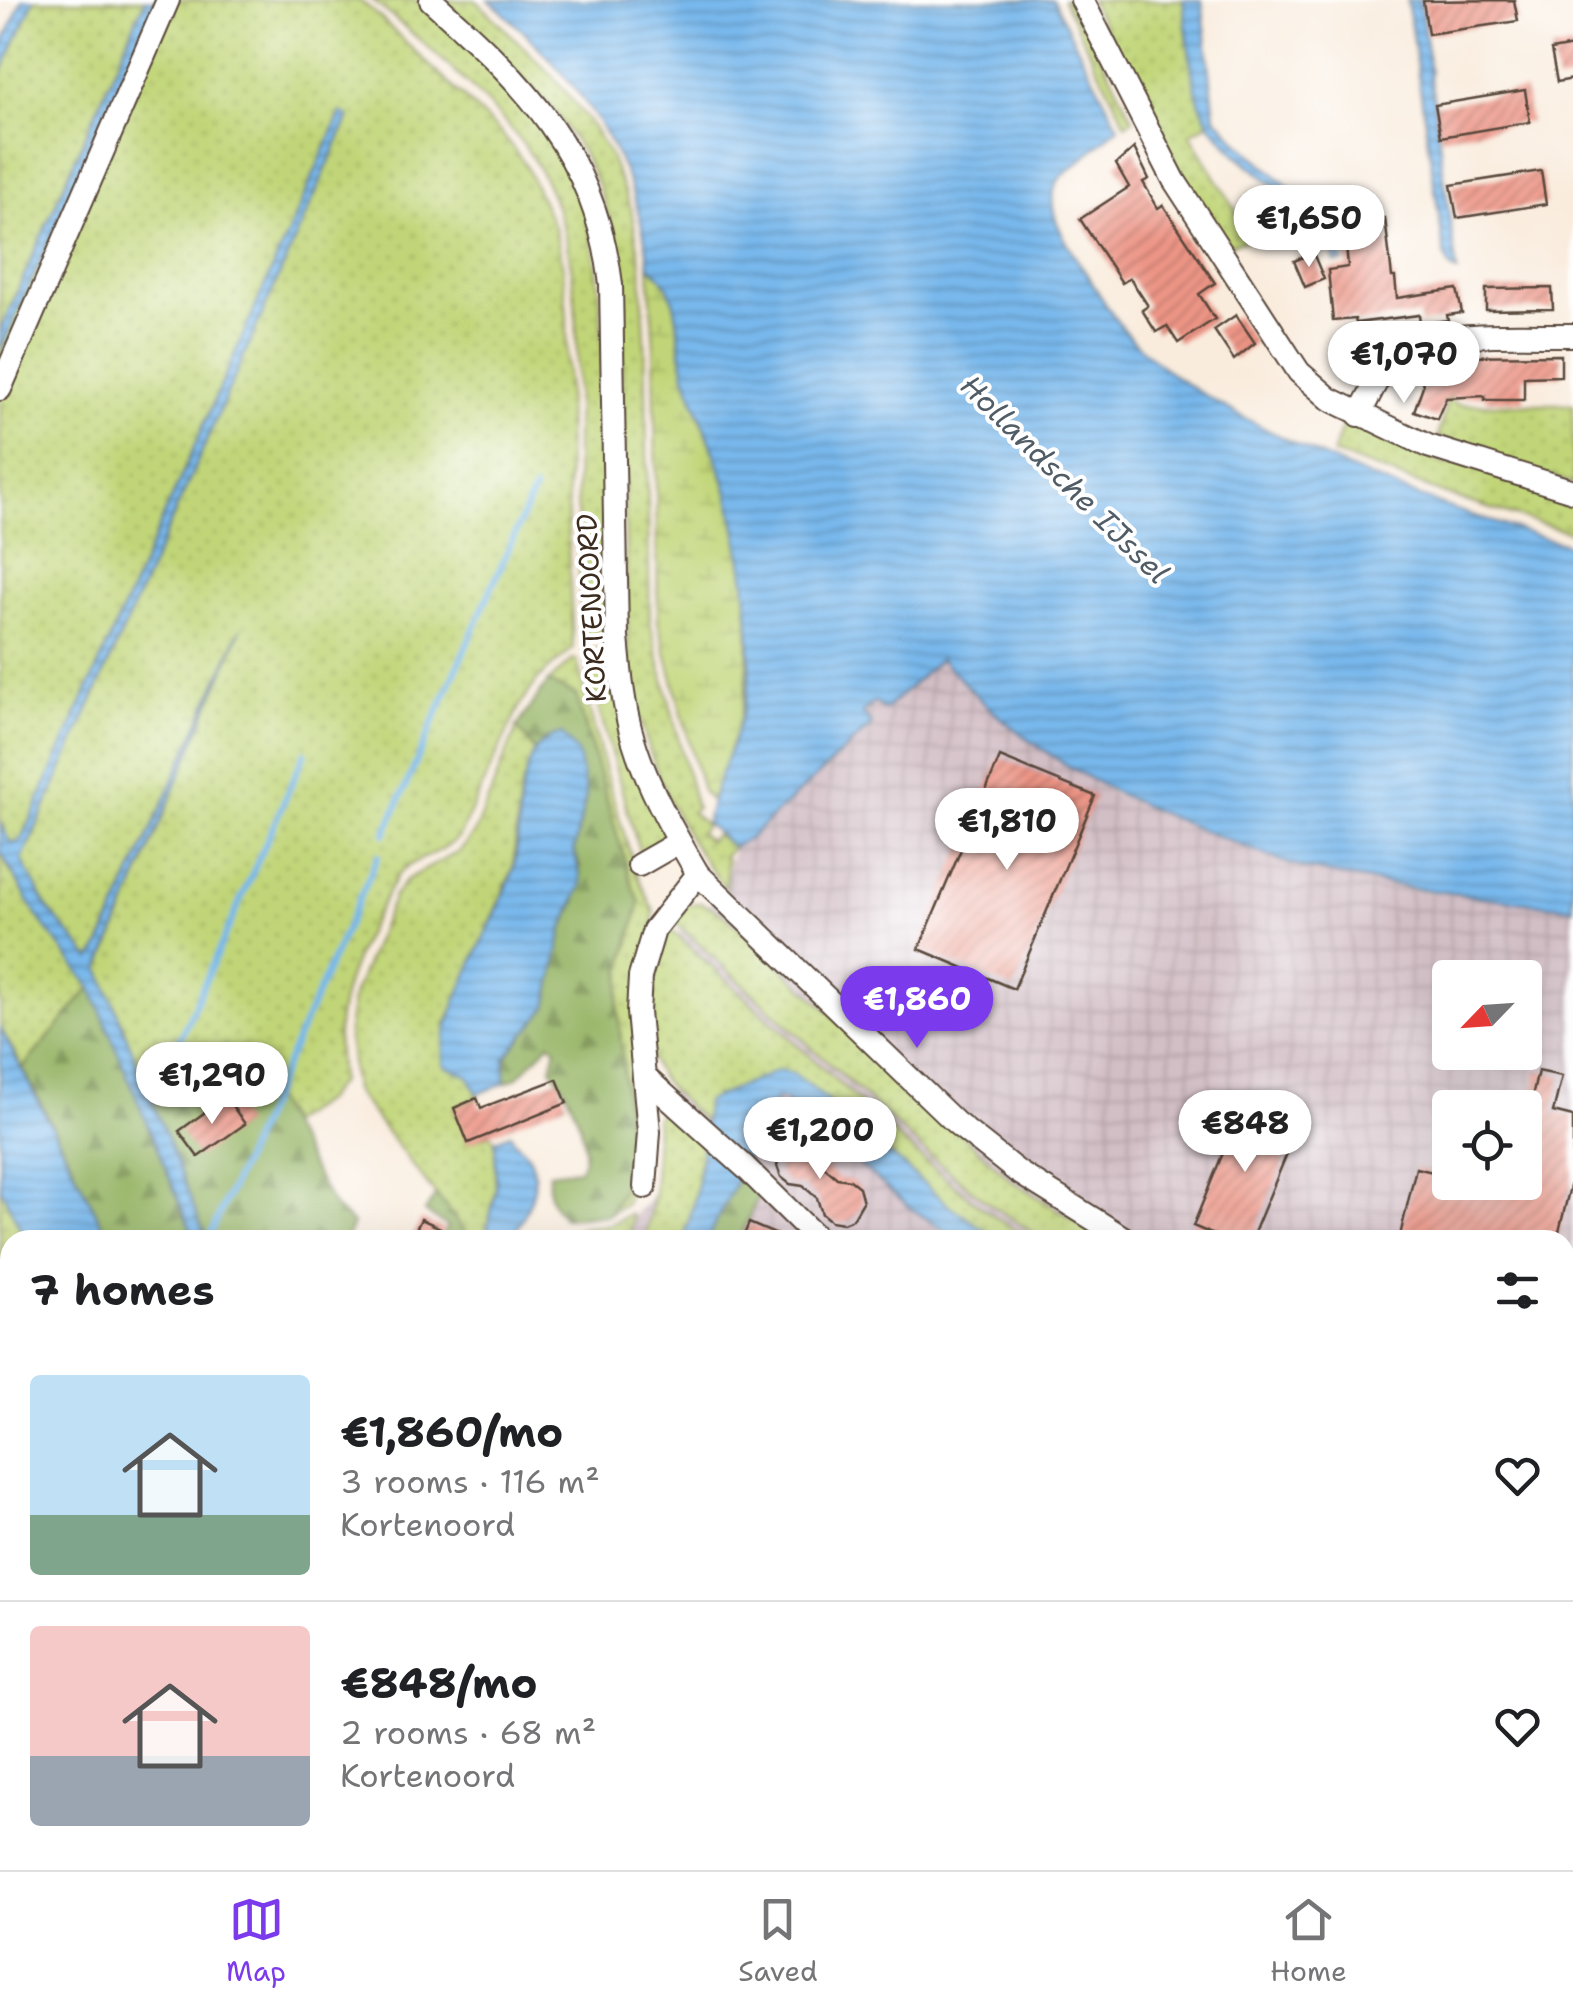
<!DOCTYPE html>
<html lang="en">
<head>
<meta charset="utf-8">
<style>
  :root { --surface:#fff; --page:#f2f2f2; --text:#202124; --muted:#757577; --line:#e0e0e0; --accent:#7c3aed }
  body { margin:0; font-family:"Shantell Sans",sans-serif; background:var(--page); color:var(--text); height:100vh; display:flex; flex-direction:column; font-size:38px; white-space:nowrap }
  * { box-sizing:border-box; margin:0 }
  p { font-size:32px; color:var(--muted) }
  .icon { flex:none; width:55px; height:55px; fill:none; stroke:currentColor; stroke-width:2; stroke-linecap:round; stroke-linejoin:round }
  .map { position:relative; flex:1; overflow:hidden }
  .drawer { position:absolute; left:0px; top:1230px; width:1575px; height:640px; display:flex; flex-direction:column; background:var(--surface); border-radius:30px 30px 0 0; box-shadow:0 10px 40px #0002 }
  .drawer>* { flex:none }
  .needle { width:65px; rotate:245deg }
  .buttons { position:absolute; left:1432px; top:960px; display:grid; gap:20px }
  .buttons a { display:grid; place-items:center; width:110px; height:110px; border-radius:10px; background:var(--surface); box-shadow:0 10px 40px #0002; font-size:50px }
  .price { position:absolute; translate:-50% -85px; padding:0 22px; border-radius:35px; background:#fff; color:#222; font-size:32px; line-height:65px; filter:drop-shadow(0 2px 5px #0008) }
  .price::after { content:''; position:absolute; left:50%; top:60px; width:30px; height:22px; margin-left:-15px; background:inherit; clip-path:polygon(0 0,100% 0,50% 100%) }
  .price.selected { background:var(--accent); color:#fff }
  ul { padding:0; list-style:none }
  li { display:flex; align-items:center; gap:30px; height:250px; padding:0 30px }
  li+li { border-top:2px solid var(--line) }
  li span { display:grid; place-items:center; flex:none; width:280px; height:200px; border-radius:10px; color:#555 }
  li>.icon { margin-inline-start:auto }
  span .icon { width:120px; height:120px; fill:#fffc; stroke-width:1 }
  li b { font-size:42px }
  h2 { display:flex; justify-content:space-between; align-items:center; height:120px; padding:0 30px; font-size:42px }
  .tabs { display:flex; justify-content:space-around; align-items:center; height:140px; border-top:2px solid var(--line); background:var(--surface); font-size:28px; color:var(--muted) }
  .tabs a { display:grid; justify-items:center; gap:5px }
  .tabs .selected { color:var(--accent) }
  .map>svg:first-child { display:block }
</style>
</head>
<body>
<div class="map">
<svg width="1573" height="1870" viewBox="0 0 1573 1870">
  <defs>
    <pattern id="industrial-grid" width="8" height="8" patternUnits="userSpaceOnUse" patternTransform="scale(2.5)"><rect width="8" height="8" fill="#d2bec5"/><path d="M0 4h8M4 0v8" fill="none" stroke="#b5a3a9"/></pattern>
    <pattern id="green-dots" width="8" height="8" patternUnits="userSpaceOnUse" patternTransform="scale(2.5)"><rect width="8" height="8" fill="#c1d578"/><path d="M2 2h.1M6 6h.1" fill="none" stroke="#a7b767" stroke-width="1.8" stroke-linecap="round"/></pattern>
    <pattern id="forest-firs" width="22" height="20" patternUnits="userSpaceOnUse" patternTransform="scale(2.5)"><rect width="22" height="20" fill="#98b668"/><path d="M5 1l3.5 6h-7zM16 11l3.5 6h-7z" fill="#7d9455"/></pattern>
    <pattern id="wetland-marsh" width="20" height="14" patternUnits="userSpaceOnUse" patternTransform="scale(2.5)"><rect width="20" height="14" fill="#c1d578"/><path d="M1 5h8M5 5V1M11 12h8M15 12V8" fill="none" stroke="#a7b767"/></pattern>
    <pattern id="water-rules" width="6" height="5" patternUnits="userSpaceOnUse" patternTransform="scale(2.5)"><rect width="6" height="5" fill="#78b8ec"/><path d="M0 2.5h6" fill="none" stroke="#6496bf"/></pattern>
    <pattern id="building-hatch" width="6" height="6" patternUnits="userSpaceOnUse" patternTransform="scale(2.5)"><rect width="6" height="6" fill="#ed9586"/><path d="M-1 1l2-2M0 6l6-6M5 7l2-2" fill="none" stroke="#c17a6d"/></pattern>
  </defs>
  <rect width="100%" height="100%" fill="#fff"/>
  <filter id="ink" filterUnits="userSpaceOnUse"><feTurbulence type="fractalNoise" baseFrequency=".01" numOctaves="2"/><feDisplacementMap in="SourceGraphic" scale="20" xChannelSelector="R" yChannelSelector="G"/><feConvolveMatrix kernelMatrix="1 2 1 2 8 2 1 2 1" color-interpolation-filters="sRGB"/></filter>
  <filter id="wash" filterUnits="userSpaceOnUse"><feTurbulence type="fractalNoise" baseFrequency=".0048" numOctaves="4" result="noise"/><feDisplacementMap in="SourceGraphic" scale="40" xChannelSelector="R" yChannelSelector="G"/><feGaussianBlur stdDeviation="2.25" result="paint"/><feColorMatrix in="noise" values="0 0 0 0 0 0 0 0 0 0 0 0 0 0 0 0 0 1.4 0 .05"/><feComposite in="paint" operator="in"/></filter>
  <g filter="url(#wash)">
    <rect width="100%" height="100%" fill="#f9ecdd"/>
    <path fill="url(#industrial-grid)" fill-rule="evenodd" d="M940,659L999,717L1053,757L1115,795L1366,881L1425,892L1573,908V1805L1565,1806V1240H615L618,1232L666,1181L672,940L725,889L733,847L750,838L872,725L863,713L874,701L886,710ZM1450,978H1525V1052H1450ZM1450,1108H1525V1182H1450Z"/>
    <g fill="url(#green-dots)" stroke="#7e804b" stroke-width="2.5">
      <polygon points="34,0 145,0 0,331 0,76"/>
      <polygon points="156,0 162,0 0,378 0,352"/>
      <path d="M172,0H359L372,10L503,135L525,164L555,229L563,267L567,317L568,543L573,648L539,678L520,705L459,837C441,855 413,857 397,876C371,923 343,972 338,1026C336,1044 339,1063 340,1081L325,1100L289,1123L270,1094L222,1085L151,1102L100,969L241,629L97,952L90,960L48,909L22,860L348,117L23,837L17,843L9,841L0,821V399Z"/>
      <path d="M372,0H416C461,41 527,97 558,149C605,229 602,318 603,408C604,481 603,555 607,629L583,641C579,577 577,514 576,451C576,350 588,242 530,154C496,104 420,39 372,0Z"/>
      <path d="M443,0H476L555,78L590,123L609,154L631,208L641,265L645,338L650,622L696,809L691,812L706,825L699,833L709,841L716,834L733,847L723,857L727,860L726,889C666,817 642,745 628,655L620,283L611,224L598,185L582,153L553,109Z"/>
      <polygon points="1063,0 1073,0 1133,119 1126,124"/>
      <path d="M1090,0H1183C1188,43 1191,84 1209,123L1190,134L1243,223L1271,221L1275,227L1254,238L1225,246L1182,179Z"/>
      <polygon points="1448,397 1456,404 1573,404 1573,484 1438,437"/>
      <polygon points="1344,422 1445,464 1457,461 1573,500 1573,533 1465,501 1333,453"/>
      <polygon points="593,650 606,650 610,656 667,842 640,854 590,679 586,653"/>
      <polygon points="574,659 577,661 607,778 637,875 654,912 638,1079 639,1176 624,1204 608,1215 625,1186 628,1127 618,1007 622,970 640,902 633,888 576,695 548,682"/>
      <polygon points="517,727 535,751 520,793 513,869 447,1023 478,1094 477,1098 454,1108 468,1142 491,1134 495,1140 496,1189 485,1240 471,1240 354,1090 348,1033 352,998 394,896 406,880 460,851 476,830"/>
      <polygon points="0,851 10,871 91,987 23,1068 0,1027"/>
      <polygon points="702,903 725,915 1012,1181 1106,1240 1044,1240 987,1202 929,1155 676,923 674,916 689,904"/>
      <path d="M665,930L674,932L913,1151L982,1208L1030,1240H999L951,1207L809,1085L704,1122C689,1106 665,1089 656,1070C635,1029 651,970 665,930Z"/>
      <path d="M666,1106L703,1139C699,1174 695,1207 683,1240H645L654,1194L656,1117Z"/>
      <polygon points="0,1187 26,1240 10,1240 10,1516 0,1495"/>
      <path d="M630,1214L633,1219L628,1240H596L588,1233L584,1240H560C572,1224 589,1229 607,1225C615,1223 622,1218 630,1214Z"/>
      <polygon points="0,1526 10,1542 10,1637 0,1634"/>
      <polygon points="0,1642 10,1646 10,1755 0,1752"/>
      <polygon points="0,1765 10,1769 10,1860 101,1860 97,1870 0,1870"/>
      <polygon points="121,1860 394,1860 407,1870 117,1870"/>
    </g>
    <g fill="url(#forest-firs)" stroke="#6a7043" stroke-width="2.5">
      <path d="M548,682L576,695L633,888L640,902L622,970L618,1007L628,1127L625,1186L608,1215L564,1218C549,1203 548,1193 549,1173L579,1169C596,1147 567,1087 551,1068L556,1049L550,1043L517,1078L505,1083V1058L547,1007L563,929L576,902L580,867L574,849L586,796L546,738L535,751L517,727Z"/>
      <polygon points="91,987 195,1240 110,1240 23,1068"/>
      <polygon points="222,1085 271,1094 334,1207 353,1224 346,1240 207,1240 151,1102"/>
      <polygon points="739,1171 761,1190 739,1240 707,1240"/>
      <polygon points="436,1194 471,1240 441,1240 447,1226 425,1212"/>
      <polygon points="603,1860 1129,1860 1013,1870 602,1870"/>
    </g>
    <path fill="url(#wetland-marsh)" stroke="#7e804b" stroke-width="2.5" d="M649,266C685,291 675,340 686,378C699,419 720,459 730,501C754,598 762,709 710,800L702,791L658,622L654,348Z"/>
    <g fill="url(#water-rules)" stroke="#5a7185" stroke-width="2.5">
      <polygon points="22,0 34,0 0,76 0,51"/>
      <polygon points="145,0 156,0 0,352 0,331"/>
      <path d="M489,0H1053L1119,127L1060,178C1041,205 1063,237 1078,261C1096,287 1112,320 1135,342C1165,373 1203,395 1241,416C1345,473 1458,514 1573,546V908C1484,897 1396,889 1308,869C1283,864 1259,852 1236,843C1149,811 1073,778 1001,718C979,700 960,678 940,659L885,710L874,702L863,713L872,725L750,838L733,847L706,823C715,774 749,720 750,669C751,614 743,555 730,501C720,459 700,419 686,378C675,341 685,291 649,266C635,151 574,74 489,0Z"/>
      <path d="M1183,0H1202L1215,116L1241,144L1320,215C1342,224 1340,241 1343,262L1335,263L1326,230L1236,154L1209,123L1199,101L1192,72Z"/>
      <polygon points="1407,0 1420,0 1457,272 1452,270 1445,257"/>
      <polygon points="341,112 349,117 22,860 48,909 91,959 97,952 241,628 100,969 207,1240 195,1240 91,987 37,916 0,851 0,821 9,841 17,843 23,837"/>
      <path d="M562,734L578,754L586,796L574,849L582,884L563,929L547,1007L505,1058V1083L478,1094L468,1076L445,1066C433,1022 499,919 513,870C521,843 515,813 523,785C530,759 533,741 562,734Z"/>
      <polygon points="0,1027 110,1240 26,1240 0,1187"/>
      <path d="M779,1070L792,1073L809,1085L951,1207L999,1240H959L909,1207L785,1101L777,1098L707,1240H683C699,1196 702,1148 706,1101Z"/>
      <path d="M510,1134C515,1143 525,1149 530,1158C544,1188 524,1214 511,1240H485L496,1189L495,1140Z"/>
      <polygon points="1573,1794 1573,1870 1013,1870 1129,1860 1565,1860 1565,1795"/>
      <polygon points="423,1860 603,1860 602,1870 438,1870"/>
    </g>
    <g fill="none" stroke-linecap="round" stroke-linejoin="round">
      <g stroke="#78b8ec" stroke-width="6">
        <polyline points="385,834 534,490"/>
        <polyline points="165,1073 305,753"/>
        <polyline points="208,1240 378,856"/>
      </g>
    </g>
    <g id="blocks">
      <g fill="url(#building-hatch)">
        <polygon points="1514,0 1518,21 1428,34 1423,1"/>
        <polygon points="1573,46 1573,79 1557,82 1551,50"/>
        <polygon points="1525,90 1530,122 1441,137 1435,105"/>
        <polygon points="1134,148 1149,179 1143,182 1158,208 1163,205 1215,283 1199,294 1215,319 1178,343 1167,326 1156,332 1142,310 1148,306 1130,278 1122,283 1080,219 1129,187 1116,164"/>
        <polygon points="1541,171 1546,204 1457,218 1451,185"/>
        <polygon points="1385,218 1392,277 1395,277 1397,298 1457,289 1462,313 1447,315 1448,320 1420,324 1419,315 1356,323 1355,319 1333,321 1328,270 1348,267 1344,223"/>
        <polygon points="1313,253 1324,279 1305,287 1294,261"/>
        <polygon points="1552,288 1553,309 1486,310 1486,289"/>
        <polygon points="1236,315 1255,343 1234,360 1214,330"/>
        <polygon points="1561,355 1561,376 1524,377 1524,400 1485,400 1485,396 1446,398 1437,419 1414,411 1423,386 1419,361 1443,356"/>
        <polygon points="1000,757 1095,796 1014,989 919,949"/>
        <polygon points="1538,1071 1562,1076 1553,1112 1573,1117 1573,1174 1557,1240 1399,1240 1416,1168 1450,1176 1450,1182 1525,1182 1525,1127"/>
        <polygon points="557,1079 567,1103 468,1143 454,1108 477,1098 481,1108"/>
        <polygon points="226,1097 245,1124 198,1157 179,1131"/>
        <polygon points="1243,1104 1298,1127 1251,1240 1226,1240 1193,1226"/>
        <polygon points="801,1142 815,1148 822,1165 837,1178 850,1180 859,1187 863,1202 853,1219 843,1223 831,1221 822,1214 817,1198 803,1186 790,1184 781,1177 777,1166 779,1155 790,1144"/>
        <polygon points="421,1219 443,1229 438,1240 411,1240"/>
        <polygon points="749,1223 789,1240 742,1240"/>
      </g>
    </g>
  </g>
  <g filter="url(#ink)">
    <use href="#blocks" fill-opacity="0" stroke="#58473b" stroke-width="2.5"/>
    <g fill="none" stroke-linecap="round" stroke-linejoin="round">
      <defs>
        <g id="minor">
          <path d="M431,0C525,84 595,153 611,284L617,637C620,671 623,706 633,739C647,786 673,831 698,874L956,1123L1018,1172L1127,1240"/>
          <polyline points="1082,0 1174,180 1299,372 1330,399 1428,446 1573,491"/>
          <polyline points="0,389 168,0"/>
          <path d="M1359,415C1370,395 1379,371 1397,356C1432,328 1528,336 1573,335"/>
          <polyline points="639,865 679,842"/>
          <polyline points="646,1078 745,1167 819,1240"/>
          <polyline points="645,1187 649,1132 638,1012 640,977 654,930 698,874"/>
          <polyline points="1565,1330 1573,1330"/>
          <polyline points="1565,1390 1573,1390"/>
          <polyline points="1565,1457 1573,1457"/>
          <polyline points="1405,1860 1406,1870"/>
        </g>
      </defs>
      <use href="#minor" stroke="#58473b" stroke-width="26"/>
      <use href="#minor" stroke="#fff" stroke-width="22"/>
    </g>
  </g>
  <g text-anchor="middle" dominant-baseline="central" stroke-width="8" stroke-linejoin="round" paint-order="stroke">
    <g font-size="28" fill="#3b2a1e" stroke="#fff">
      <text transform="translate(591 608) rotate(-93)">KORTENOORD</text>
    </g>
    <g font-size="30" font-style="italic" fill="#505c66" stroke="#fff">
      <text transform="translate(1065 479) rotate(45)">Hollandsche IJssel</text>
    </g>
  </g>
</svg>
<div class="buttons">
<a><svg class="needle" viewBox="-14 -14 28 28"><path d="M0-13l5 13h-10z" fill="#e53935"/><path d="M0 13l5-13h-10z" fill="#757577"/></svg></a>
<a><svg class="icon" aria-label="locate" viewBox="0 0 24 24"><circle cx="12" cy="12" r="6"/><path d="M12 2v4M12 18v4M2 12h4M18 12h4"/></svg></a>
</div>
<b class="price" style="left:1309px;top:270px">€1,650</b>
<b class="price" style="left:1404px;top:406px">€1,070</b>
<b class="price" style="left:1007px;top:873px">€1,810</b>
<b class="price selected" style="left:917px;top:1051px">€1,860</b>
<b class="price" style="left:212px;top:1127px">€1,290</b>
<b class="price" style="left:1245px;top:1175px">€848</b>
<b class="price" style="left:820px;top:1182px">€1,200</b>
<section class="drawer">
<h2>7 homes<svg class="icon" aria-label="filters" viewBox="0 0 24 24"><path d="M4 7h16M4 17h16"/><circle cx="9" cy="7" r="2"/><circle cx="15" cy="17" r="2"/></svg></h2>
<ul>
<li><span style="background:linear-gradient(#bfe0f5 70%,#7fa58c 0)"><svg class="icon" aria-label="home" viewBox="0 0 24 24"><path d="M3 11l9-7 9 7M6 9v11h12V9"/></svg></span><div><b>€1,860/mo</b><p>3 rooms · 116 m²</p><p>Kortenoord</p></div><svg class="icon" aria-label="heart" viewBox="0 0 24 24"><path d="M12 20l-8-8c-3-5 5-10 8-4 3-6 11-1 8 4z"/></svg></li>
<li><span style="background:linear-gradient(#f6c9c9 65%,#9aa5b1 0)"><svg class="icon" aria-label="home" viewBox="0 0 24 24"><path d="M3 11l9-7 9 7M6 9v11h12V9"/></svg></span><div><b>€848/mo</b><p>2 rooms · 68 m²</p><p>Kortenoord</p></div><svg class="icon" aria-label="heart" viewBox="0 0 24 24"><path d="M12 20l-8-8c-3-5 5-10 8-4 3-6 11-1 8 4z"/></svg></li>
</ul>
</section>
</div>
<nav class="tabs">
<a class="selected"><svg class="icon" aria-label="map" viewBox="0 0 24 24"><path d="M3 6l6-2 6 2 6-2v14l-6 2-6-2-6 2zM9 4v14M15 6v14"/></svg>Map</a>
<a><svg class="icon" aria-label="saved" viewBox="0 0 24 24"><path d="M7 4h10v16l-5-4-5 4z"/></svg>Saved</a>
<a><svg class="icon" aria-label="home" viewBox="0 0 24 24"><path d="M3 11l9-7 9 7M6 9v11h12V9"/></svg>Home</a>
</nav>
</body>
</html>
